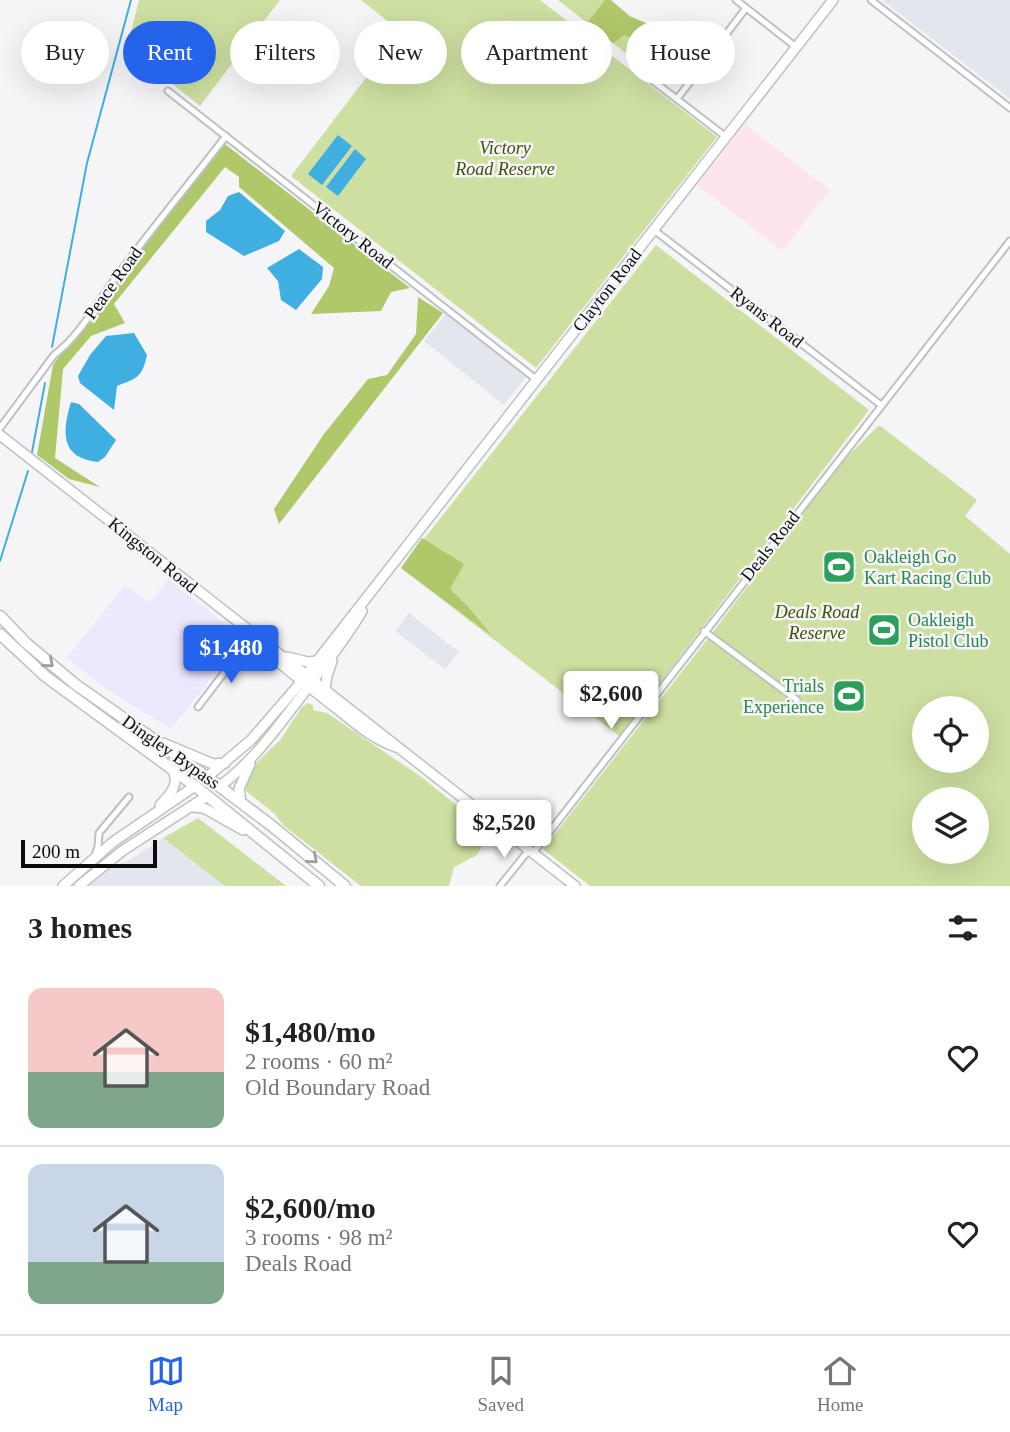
<!DOCTYPE html>
<html lang="en">
<head>
<meta charset="utf-8">
<style>
  :root { --surface:#fff; --page:#f2f2f2; --text:#222; --muted:#767676; --line:#e0e0e0; --accent:#2563eb }
  body { margin:0; font-family:"Times New Roman",serif; background:var(--page); color:var(--text); height:100vh; display:flex; flex-direction:column; font-size:26px; white-space:nowrap }
  * { box-sizing:border-box; margin:0 }
  p { font-size:23px; color:var(--muted) }
  .icon { flex:none; width:38px; height:38px; fill:none; stroke:currentColor; stroke-width:2; stroke-linecap:round; stroke-linejoin:round }
  .map { position:relative; height:886px; overflow:hidden }
  .details { display:flex; flex-direction:column; background:var(--surface); flex:1 }
  .details>* { flex:none }
  .guide { position:absolute; left:21px; top:21px; width:970px; height:63px; display:flex; gap:14px }
  .tools { position:absolute; left:912px; top:696px; display:grid; gap:14px }
  .tools a { display:grid; place-items:center; width:77px; height:77px; border-radius:50%; background:var(--surface); box-shadow:0 7px 28px #0002; font-size:35px }
  .scale { position:absolute; left:21px; bottom:18px; width:136px; box-sizing:border-box; padding-left:7px; border:4px solid #0c0c0c; border-top:0; font-size:19px; line-height:24px; white-space:nowrap; color:#0c0c0c; -webkit-text-stroke:5px #f5f5f7; paint-order:stroke }
  .price { position:absolute; translate:-50% -60px; padding:0 16px; border-radius:7px; background:#fff; color:#222; font-size:23px; line-height:46px; filter:drop-shadow(0 2px 4px #0008) }
  .price::after { content:''; position:absolute; left:50%; top:42px; width:21px; height:16px; margin-left:-10px; background:inherit; clip-path:polygon(0 0,100% 0,50% 100%) }
  .price.active { background:var(--accent); color:#fff }
  ul { padding:0; list-style:none }
  li { display:flex; align-items:center; gap:21px; height:175px; padding:0 28px }
  li+li { border-top:2px solid var(--line) }
  li span { display:grid; place-items:center; flex:none; width:196px; height:140px; border-radius:14px; color:#555 }
  li>.icon { margin-inline-start:auto }
  span .icon { width:84px; height:84px; fill:#fffc; stroke-width:1 }
  li b { font-size:30px }
  h2 { display:flex; justify-content:space-between; align-items:center; height:84px; padding:0 28px; font-size:30px }
  .pill { padding:0 24px; border-radius:32px; background:var(--surface); box-shadow:0 7px 28px #0002; font-size:24px; line-height:63px }
  .pill.active { background:var(--accent); color:#fff }
  .tabs { display:flex; justify-content:space-around; align-items:center; height:98px; border-top:2px solid var(--line); background:var(--surface); font-size:19px; color:var(--muted) }
  .tabs a { display:grid; justify-items:center; gap:4px }
  .tabs .active { color:var(--accent) }
  .map>svg:first-child { display:block }
</style>
</head>
<body>
<div class="map">
<svg width="1010" height="886" viewBox="0 0 1010 886">
  <rect width="100%" height="100%" fill="#f5f5f7"/>
  <polygon fill="#fde4ee" points="745,124 830,190 782,251 697,185"/>
  <g fill="#e4e6ed">
    <polygon points="882,0 1010,0 1010,99"/>
    <polygon points="446,314 526,377 504,405 424,341"/>
    <polygon points="409,613 459,652 445,669 395,631"/>
    <polygon points="163,838 225,886 89,886 112,867 130,860"/>
  </g>
  <polygon fill="#eee8fe" points="168,579 240,636 239,643 171,729 112,693 67,658 125,585 150,603"/>
  <g fill="#cddfa1" fill-rule="evenodd">
    <polygon points="139,0 280,0 200,106 127,48"/>
    <polygon points="361,0 540,0 717,137 536,368 291,176 401,32"/>
    <polygon points="558,0 610,0 652,33 632,58"/>
    <polygon points="656,245 869,410 619,736 401,568"/>
    <path d="M879,425L977,500L965,516L1010,554V886H590L543,849L710,636L841,463ZM924,709H976V761H924ZM924,800H976V852H924Z"/>
    <polygon points="308,703 313,705 313,710 327,713 420,776 490,832 477,855 454,867 449,886 361,886 283,825 275,814 246,791 245,779 255,764 280,740 302,707"/>
    <polygon points="198,818 286,886 225,886 163,838"/>
  </g>
  <g fill="#afc86a">
    <polygon points="605,0 611,0 629,16 651,25 654,29 648,39 640,40 624,35 613,43 587,23"/>
    <polygon points="225,144 410,288 391,292 381,311 311,314 329,286 334,268 239,187 239,177 225,167 114,304 125,323 91,336 63,369 55,458 100,487 69,479 37,455 53,365 99,300"/>
    <polygon points="418,297 443,313 279,524 274,509 324,434 368,379 387,375 416,334"/>
    <polygon points="422,538 464,564 450,589 470,609 491,635 401,568"/>
  </g>
  <g fill="#3fafe2">
    <polygon points="338,135 352,146 322,185 308,174"/>
    <polygon points="355,149 366,159 338,196 326,187"/>
    <polygon points="239,192 285,231 279,241 244,256 206,232 206,221 220,210 228,196"/>
    <polygon points="299,249 323,267 322,279 296,310 281,300 278,281 267,268"/>
    <path d="M134,333L147,355C142,378 137,378 117,386L114,410L80,383L78,376L90,355L106,336Z"/>
    <path d="M71,402L79,404L116,440L105,457L98,462C60,458 62,432 71,402Z"/>
  </g>
  <g fill="none" stroke-linecap="round" stroke-linejoin="round">
    <g stroke="#3fafe2" stroke-width="2">
      <polyline points="52,347 87,163 131,0"/>
      <polyline points="32,452 45,383"/>
      <polyline points="0,561 28,471"/>
    </g>
    <defs>
      <g id="street">
        <polyline points="736,0 796,47"/>
        <polyline points="871,0 1010,108"/>
        <polyline points="652,80 726,137"/>
        <polyline points="168,91 537,380"/>
        <polyline points="677,99 746,8"/>
        <polyline points="654,230 881,405"/>
        <path d="M0,428L54,355C81,335 97,302 117,276C152,228 190,183 226,136"/>
        <polyline points="704,631 797,700"/>
        <polyline points="198,707 243,648 245,634"/>
        <polyline points="533,853 1010,241"/>
        <polyline points="95,855 98,847 99,833 129,797"/>
        <polyline points="500,886 529,850"/>
      </g>
      <g id="primary">
        <polyline points="0,435 575,886"/>
        <path d="M237,628C270,655 302,682 336,708C355,723 372,739 396,747"/>
        <polyline points="287,657 308,662 317,661"/>
        <polyline points="325,689 327,676 332,661"/>
        <polyline points="163,743 213,764 225,763"/>
        <polyline points="207,777 251,740 296,688 833,0"/>
        <path d="M220,786C255,760 279,725 306,690C325,664 346,639 362,611"/>
        <polyline points="241,802 239,789 250,764"/>
        <path d="M160,805C170,795 181,783 172,769"/>
        <polyline points="193,807 204,808 243,830"/>
        <polyline points="63,886 113,842 195,786"/>
        <polyline points="79,886 122,851 207,796"/>
      </g>
      <g id="highway">
        <polyline points="0,616 26,643 75,684 207,777 272,826 345,886"/>
        <polyline points="0,634 45,676 195,786 319,886"/>
      </g>
    </defs>
    <use href="#street" stroke="#bfc0c1" stroke-width="9"/>
    <use href="#primary" stroke="#bfc0c1" stroke-width="12"/>
    <use href="#highway" stroke="#bfc0c1" stroke-width="13"/>
    <use href="#street" stroke="#fff" stroke-width="5"/>
    <use href="#primary" stroke="#fff" stroke-width="9"/>
    <use href="#highway" stroke="#fff" stroke-width="10"/>
  </g>
  <defs><path id="oneway-chevron" d="M-2-3.5L2.5 0L-2 3.5" fill="none" stroke-width="1.6" stroke-linecap="round" stroke-linejoin="round" transform="scale(1.75)"/></defs>
  <g stroke="#9e9e9e">
    <use href="#oneway-chevron" transform="translate(49 663) rotate(41)"/>
    <use href="#oneway-chevron" transform="translate(313 859) rotate(40)"/>
  </g>
  <defs>
    <symbol id="stadium-square" viewBox="-11 -11 22 22"><rect x="-9" y="-9" width="18" height="18" rx="4" fill="#2e9e5b" stroke="#f5f5f7"/><path d="M0-5a6.5 5 0 1 0 0 10a6.5 5 0 1 0 0-10ZM-3.5-1.8h7v3.6h-7Z" fill="#fff"/></symbol>
  </defs>
  <g fill-rule="evenodd">
    <use href="#stadium-square" x="820" y="548" width="38" height="38"/>
    <use href="#stadium-square" x="865" y="611" width="38" height="38"/>
    <use href="#stadium-square" x="830" y="677" width="38" height="38"/>
  </g>
  <g text-anchor="middle" dominant-baseline="central" stroke-width="5" stroke-linejoin="round" paint-order="stroke">
    <g font-size="18" font-style="italic" fill="#42500a" stroke="#f5f5f7">
      <text x="505" y="148">Victory<tspan x="505" dy="21">Road Reserve</tspan></text>
      <text x="817" y="612">Deals Road<tspan x="817" dy="21">Reserve</tspan></text>
    </g>
    <g font-size="18" fill="#0c0c0c" stroke="#f5f5f7">
      <text transform="translate(353 235) rotate(38)">Victory Road</text>
      <text transform="translate(113 283) rotate(-54)">Peace Road</text>
      <text transform="translate(607 290) rotate(-52)">Clayton Road</text>
      <text transform="translate(767 317) rotate(38)">Ryans Road</text>
      <text transform="translate(770 546) rotate(-52)">Deals Road</text>
      <text transform="translate(153 555) rotate(39)">Kingston Road</text>
      <text transform="translate(171 752) rotate(35)">Dingley Bypass</text>
    </g>
    <g font-size="18" fill="#27864d" stroke="#f5f5f7" text-anchor="start">
      <text x="864" y="557">Oakleigh Go<tspan x="864" dy="21">Kart Racing Club</tspan></text>
      <text x="908" y="620">Oakleigh<tspan x="908" dy="21">Pistol Club</tspan></text>
      <text x="824" y="686" text-anchor="end">Trials<tspan x="824" dy="21">Experience</tspan></text>
    </g>
  </g>
</svg>
<div class="tools">
<a><svg class="icon" aria-label="locate" viewBox="0 0 24 24"><circle cx="12" cy="12" r="6"/><path d="M12 2v4M12 18v4M2 12h4M18 12h4"/></svg></a>
<a><svg class="icon" aria-label="layers" viewBox="0 0 24 24"><path d="M12 4l9 5-9 5-9-5zM3 14l9 5 9-5"/></svg></a>
</div>
<div class="scale">200 m</div>
<b class="price active" style="left:231px;top:685px">$1,480</b>
<b class="price" style="left:611px;top:731px">$2,600</b>
<b class="price" style="left:504px;top:860px">$2,520</b>
<div class="guide">
<a class="pill">Buy</a>
<a class="pill active">Rent</a>
<a class="pill">Filters</a>
<a class="pill">New</a>
<a class="pill">Apartment</a>
<a class="pill">House</a>
</div>
</div>
<section class="details">
<h2>3 homes<svg class="icon" aria-label="filters" viewBox="0 0 24 24"><path d="M4 7h16M4 17h16"/><circle cx="9" cy="7" r="2"/><circle cx="15" cy="17" r="2"/></svg></h2>
<ul>
<li><span style="background:linear-gradient(#f6c9c9 60%,#7fa58c 0)"><svg class="icon" aria-label="home" viewBox="0 0 24 24"><path d="M3 11l9-7 9 7M6 9v11h12V9"/></svg></span><div><b>$1,480/mo</b><p>2 rooms · 60 m²</p><p>Old Boundary Road</p></div><svg class="icon" aria-label="heart" viewBox="0 0 24 24"><path d="M12 20l-8-8c-3-5 5-10 8-4 3-6 11-1 8 4z"/></svg></li>
<li><span style="background:linear-gradient(#c9d6e8 70%,#7fa58c 0)"><svg class="icon" aria-label="home" viewBox="0 0 24 24"><path d="M3 11l9-7 9 7M6 9v11h12V9"/></svg></span><div><b>$2,600/mo</b><p>3 rooms · 98 m²</p><p>Deals Road</p></div><svg class="icon" aria-label="heart" viewBox="0 0 24 24"><path d="M12 20l-8-8c-3-5 5-10 8-4 3-6 11-1 8 4z"/></svg></li>
</ul>
</section>
<nav class="tabs">
<a class="active"><svg class="icon" aria-label="map" viewBox="0 0 24 24"><path d="M3 6l6-2 6 2 6-2v14l-6 2-6-2-6 2zM9 4v14M15 6v14"/></svg>Map</a>
<a><svg class="icon" aria-label="saved" viewBox="0 0 24 24"><path d="M7 4h10v16l-5-4-5 4z"/></svg>Saved</a>
<a><svg class="icon" aria-label="home" viewBox="0 0 24 24"><path d="M3 11l9-7 9 7M6 9v11h12V9"/></svg>Home</a>
</nav>
</body>
</html>
